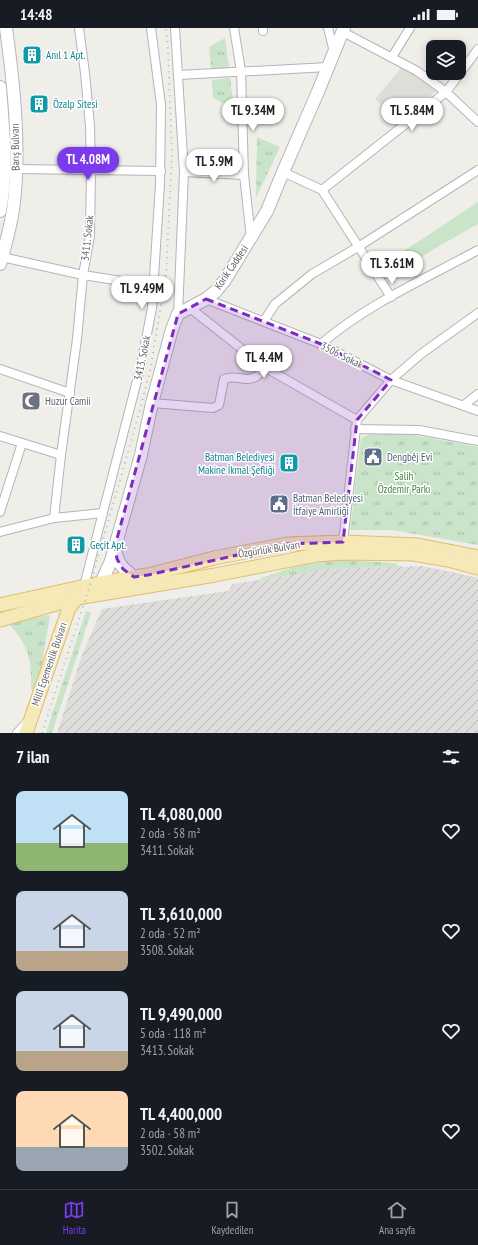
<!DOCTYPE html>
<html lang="tr">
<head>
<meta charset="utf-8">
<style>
  :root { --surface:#171b24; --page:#242831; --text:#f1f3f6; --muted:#9ea1a6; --line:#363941; --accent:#7c3aed }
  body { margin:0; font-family:"PT Sans Narrow",sans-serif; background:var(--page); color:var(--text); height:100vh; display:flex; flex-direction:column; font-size:15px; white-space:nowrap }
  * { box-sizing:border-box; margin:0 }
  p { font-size:13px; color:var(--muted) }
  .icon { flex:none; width:22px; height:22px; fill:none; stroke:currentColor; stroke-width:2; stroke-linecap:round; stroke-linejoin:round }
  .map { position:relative; height:705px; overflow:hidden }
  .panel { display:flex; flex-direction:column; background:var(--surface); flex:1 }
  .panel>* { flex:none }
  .controls { position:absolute; left:426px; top:12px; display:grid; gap:8px }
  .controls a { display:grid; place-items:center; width:40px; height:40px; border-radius:8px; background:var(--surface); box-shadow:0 2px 10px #0003; font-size:20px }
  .price { position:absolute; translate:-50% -34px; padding:0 9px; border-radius:14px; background:#fff; color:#222; font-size:13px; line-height:26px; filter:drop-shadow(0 1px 2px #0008) }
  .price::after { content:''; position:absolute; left:50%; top:24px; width:12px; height:9px; margin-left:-6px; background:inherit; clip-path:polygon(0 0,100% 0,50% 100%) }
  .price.active { background:var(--accent); color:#fff }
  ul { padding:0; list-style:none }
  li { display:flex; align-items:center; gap:12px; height:100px; padding:0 16px }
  li span { display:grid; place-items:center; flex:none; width:112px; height:80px; border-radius:8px; color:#555 }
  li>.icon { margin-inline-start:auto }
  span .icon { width:48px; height:48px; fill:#fffc; stroke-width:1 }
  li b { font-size:17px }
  h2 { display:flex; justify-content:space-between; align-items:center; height:48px; padding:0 16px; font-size:17px }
  .status { display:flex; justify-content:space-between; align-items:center; height:28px; padding:0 20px; background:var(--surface); direction:ltr }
  .status svg { height:11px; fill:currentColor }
  .dock { display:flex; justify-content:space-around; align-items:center; height:56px; border-top:1px solid var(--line); background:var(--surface); font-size:11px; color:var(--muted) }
  .dock a { display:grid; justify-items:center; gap:2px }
  .dock .active { color:var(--accent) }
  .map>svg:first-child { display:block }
</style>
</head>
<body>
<div class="status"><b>14:48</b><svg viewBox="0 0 49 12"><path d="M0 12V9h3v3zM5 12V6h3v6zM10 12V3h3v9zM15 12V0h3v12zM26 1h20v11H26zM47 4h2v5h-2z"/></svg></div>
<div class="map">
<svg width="478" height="705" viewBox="0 0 478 705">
  <defs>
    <pattern id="industrial-furrows" width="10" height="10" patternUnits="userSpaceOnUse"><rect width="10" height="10" fill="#dfdddb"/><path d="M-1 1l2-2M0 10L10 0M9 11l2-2" fill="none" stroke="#b8b7b5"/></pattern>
    <pattern id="grass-tufts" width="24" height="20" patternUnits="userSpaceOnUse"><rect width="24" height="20" fill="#cae4c9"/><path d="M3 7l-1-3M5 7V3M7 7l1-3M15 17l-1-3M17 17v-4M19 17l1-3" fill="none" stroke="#a7bca7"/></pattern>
  </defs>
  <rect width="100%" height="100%" fill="#f0eee9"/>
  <polygon fill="url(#industrial-furrows)" points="422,538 447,543 478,550 478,705 57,705 82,627 102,581 228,563 233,556 330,541"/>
  <polygon fill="#dfddd7" points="402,39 438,61 402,95 375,71"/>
  <g fill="url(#grass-tufts)">
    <polygon points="225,10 229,40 211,41 209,19"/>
    <polygon points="230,50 234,80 213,70 212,52"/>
    <polygon points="257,109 280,119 256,170"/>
    <polygon points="399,404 478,419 478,517 392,502 350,502 361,410 372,405"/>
    <polygon points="345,532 395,535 400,539 330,541 259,552 261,550 297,538 318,534"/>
    <polygon points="86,583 91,585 52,705 46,705"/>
    <path d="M50,587L37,667L31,661C32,634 29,617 9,596L18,592Z"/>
  </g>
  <polygon fill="#cae4c9" points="478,174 478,196 434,221 399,244 391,233 397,227 424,210"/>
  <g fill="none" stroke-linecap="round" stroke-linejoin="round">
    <defs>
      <g id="street">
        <polyline points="175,0 184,144 178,286"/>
        <polyline points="234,0 241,43 244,147 251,210"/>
        <polyline points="263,0 263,3"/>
        <polyline points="328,0 334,24"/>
        <polyline points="343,4 417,43 446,64 478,94"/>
        <polyline points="392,29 410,0"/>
        <polyline points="179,47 328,39"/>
        <polyline points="16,141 161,143"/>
        <polyline points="184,144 244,147"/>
        <polyline points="283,144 322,162 391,269"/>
        <polyline points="322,162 446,64 478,21"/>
        <polyline points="2,229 83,247 154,258"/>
        <polyline points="206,271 321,316 391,352 478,383"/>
        <polyline points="190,280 266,340 357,392"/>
        <polyline points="264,293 275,276 312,246 358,219 478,142"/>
        <path d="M321,316C367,276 425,251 478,222"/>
        <polyline points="0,341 70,365"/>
        <path d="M152,375L213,380L219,377L224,351C236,346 244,354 253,350C258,349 262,343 266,340"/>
        <polyline points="464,377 478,366"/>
        <polyline points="355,401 419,402 478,413"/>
        <polyline points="0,408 61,427"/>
        <polyline points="0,484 22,415"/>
        <polyline points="54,490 61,427 77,311 83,247 90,208 91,143 90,98 85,45 79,0"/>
        <polyline points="0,504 54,490 103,485"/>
        <polyline points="343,514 357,392 391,352 421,326 478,285"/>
        <polyline points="84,558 141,337 152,280 160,156 161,77 151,0"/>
        <polyline points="17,705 27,694"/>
      </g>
      <g id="secondary">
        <path d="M0,59C3,101 8,142 0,183"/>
        <path d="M0,236C5,219 10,200 13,182C21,124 14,58 6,0"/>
        <path d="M115,519C117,535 121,539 134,549"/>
        <polyline points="101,555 111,533 141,427 152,375 172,301 178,286 206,271 216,263 225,252 267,183 283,144 317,66 344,0"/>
      </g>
      <g id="primary">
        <polyline points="0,577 90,557 134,549 148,547 214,530 287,516 343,514 418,517 478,529"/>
        <polyline points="0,592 77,570 215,547 316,527 344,525 413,526 448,532 478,540"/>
        <polyline points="26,705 69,580 77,570"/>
      </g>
    </defs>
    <use href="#street" stroke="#b4b5b9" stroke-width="10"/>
    <use href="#secondary" stroke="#b5b7bb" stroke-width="14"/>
    <use href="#primary" stroke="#e1bc71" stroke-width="15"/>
    <use href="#street" stroke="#fff" stroke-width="8"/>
    <use href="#secondary" stroke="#fff" stroke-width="12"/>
    <use href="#primary" stroke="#f5e9b8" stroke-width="13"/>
    <polyline stroke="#b4b5b5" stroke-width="2" stroke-dasharray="1 5" stroke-linecap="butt" points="42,705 90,557 138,389 150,343 166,247 172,126 168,22 166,0"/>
  </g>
  <path fill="#7b2cbf" fill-opacity="0.2" stroke="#7b2cbf" stroke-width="3" stroke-dasharray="8 5" stroke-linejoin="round" d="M206,271L321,316L391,352L357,392L343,514L287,516L148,547L134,549L123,541L117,531L115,518L178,286Z"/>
  <defs>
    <symbol id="building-square" viewBox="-11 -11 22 22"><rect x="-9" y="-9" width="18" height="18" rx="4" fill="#0f9aa8" stroke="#fff"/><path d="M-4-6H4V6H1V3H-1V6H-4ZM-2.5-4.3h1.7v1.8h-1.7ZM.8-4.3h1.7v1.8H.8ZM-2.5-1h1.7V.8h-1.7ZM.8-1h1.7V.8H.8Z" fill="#fff"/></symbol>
    <symbol id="mosque-square" viewBox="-11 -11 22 22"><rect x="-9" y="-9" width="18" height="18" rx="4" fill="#6b7280" stroke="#fff"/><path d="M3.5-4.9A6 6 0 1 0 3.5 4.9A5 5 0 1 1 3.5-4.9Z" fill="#fff"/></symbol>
    <symbol id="civic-square" viewBox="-11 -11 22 22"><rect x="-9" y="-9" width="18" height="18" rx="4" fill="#5c6f8a" stroke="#fff"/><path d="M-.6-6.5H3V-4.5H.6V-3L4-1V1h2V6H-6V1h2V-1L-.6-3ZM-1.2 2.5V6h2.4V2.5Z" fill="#fff"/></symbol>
  </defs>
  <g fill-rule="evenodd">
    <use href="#building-square" x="21" y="16" width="22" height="22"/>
    <use href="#building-square" x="28" y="65" width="22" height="22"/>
    <use href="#mosque-square" x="20" y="362" width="22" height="22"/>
    <use href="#civic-square" x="362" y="418" width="22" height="22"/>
    <use href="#building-square" x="278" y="424" width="22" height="22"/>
    <use href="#civic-square" x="268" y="465" width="22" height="22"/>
    <use href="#building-square" x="65" y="506" width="22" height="22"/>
  </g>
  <g text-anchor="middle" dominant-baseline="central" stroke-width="3" stroke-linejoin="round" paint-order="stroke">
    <g font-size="11" fill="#0d838f" stroke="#fff" text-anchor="start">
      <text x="46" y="27">Anıl 1 Apt.</text>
      <text x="53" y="76">Özalp Sitesi</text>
      <text x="275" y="429" text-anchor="end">Batman Belediyesi<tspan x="275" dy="13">Makine İkmal Şefliği</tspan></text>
      <text x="90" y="517">Geçit Apt.</text>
    </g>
    <g font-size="11" fill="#606367" stroke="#fff">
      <text transform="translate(15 119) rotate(-91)">Barış Bulvarı</text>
      <text transform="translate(87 210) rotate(-84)">3411. Sokak</text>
      <text transform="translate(231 239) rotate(-56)">Korik Caddesi</text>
      <text transform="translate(342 327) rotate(27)">3506. Sokak</text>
      <text transform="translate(142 330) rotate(-78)">3413. Sokak</text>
      <text transform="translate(269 521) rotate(-9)">Özgürlük Bulvarı</text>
      <text transform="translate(49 636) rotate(-71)">Millî Egemenlik Bulvarı</text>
    </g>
    <g font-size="11" fill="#5b616d" stroke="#fff" text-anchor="start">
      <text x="45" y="373">Huzur Camii</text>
    </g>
    <g font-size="11" fill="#4e5e75" stroke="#fff" text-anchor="start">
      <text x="387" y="429">Dengbêj Evi</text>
      <text x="293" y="470">Batman Belediyesi<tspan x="293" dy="13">İtfaiye Amirliği</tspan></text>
    </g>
    <g font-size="11" fill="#428442" stroke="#fff">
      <text x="404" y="448">Salih<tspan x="404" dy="13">Özdemir Parkı</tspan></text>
    </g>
  </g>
</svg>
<div class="controls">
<a><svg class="icon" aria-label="layers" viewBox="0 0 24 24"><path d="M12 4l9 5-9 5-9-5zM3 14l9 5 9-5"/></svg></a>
</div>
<b class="price" style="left:253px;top:104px">TL 9.34M</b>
<b class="price" style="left:412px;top:104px">TL 5.84M</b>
<b class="price active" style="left:88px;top:153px">TL 4.08M</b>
<b class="price" style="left:214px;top:155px">TL 5.9M</b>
<b class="price" style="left:392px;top:257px">TL 3.61M</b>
<b class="price" style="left:142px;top:282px">TL 9.49M</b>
<b class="price" style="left:264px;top:351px">TL 4.4M</b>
</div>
<section class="panel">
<h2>7 ilan<svg class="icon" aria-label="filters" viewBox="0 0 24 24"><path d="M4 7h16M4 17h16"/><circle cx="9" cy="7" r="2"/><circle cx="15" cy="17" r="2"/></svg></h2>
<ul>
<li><span style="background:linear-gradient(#bfe0f5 65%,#8fb573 0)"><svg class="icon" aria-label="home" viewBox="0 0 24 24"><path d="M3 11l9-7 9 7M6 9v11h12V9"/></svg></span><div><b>TL 4,080,000</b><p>2 oda · 58 m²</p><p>3411. Sokak</p></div><svg class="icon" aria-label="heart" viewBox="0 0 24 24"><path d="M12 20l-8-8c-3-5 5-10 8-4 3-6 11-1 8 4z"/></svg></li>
<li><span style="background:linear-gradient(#c9d6e8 75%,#b9a48a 0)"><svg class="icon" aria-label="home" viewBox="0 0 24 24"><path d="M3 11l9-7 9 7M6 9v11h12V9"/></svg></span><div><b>TL 3,610,000</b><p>2 oda · 52 m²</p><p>3508. Sokak</p></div><svg class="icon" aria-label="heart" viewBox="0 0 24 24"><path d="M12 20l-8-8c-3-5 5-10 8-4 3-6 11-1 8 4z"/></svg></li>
<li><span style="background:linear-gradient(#c9d6e8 75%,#b9a48a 0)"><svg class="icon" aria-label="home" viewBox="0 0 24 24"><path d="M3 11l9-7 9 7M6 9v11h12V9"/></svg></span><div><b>TL 9,490,000</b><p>5 oda · 118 m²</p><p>3413. Sokak</p></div><svg class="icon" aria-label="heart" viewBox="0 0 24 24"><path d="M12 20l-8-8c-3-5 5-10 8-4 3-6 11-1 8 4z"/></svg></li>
<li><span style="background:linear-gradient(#ffd9b3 70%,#9aa5b1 0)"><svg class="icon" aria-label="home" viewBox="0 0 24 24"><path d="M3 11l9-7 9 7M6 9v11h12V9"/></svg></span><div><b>TL 4,400,000</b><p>2 oda · 58 m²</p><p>3502. Sokak</p></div><svg class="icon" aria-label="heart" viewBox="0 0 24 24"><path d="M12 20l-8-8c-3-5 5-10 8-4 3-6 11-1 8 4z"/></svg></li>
</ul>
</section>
<nav class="dock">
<a class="active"><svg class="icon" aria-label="map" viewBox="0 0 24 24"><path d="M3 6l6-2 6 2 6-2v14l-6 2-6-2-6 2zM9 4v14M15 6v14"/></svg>Harita</a>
<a><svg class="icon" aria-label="saved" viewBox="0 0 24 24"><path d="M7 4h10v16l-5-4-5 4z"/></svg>Kaydedilen</a>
<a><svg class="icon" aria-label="home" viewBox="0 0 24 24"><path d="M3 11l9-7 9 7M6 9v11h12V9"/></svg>Ana sayfa</a>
</nav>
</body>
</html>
